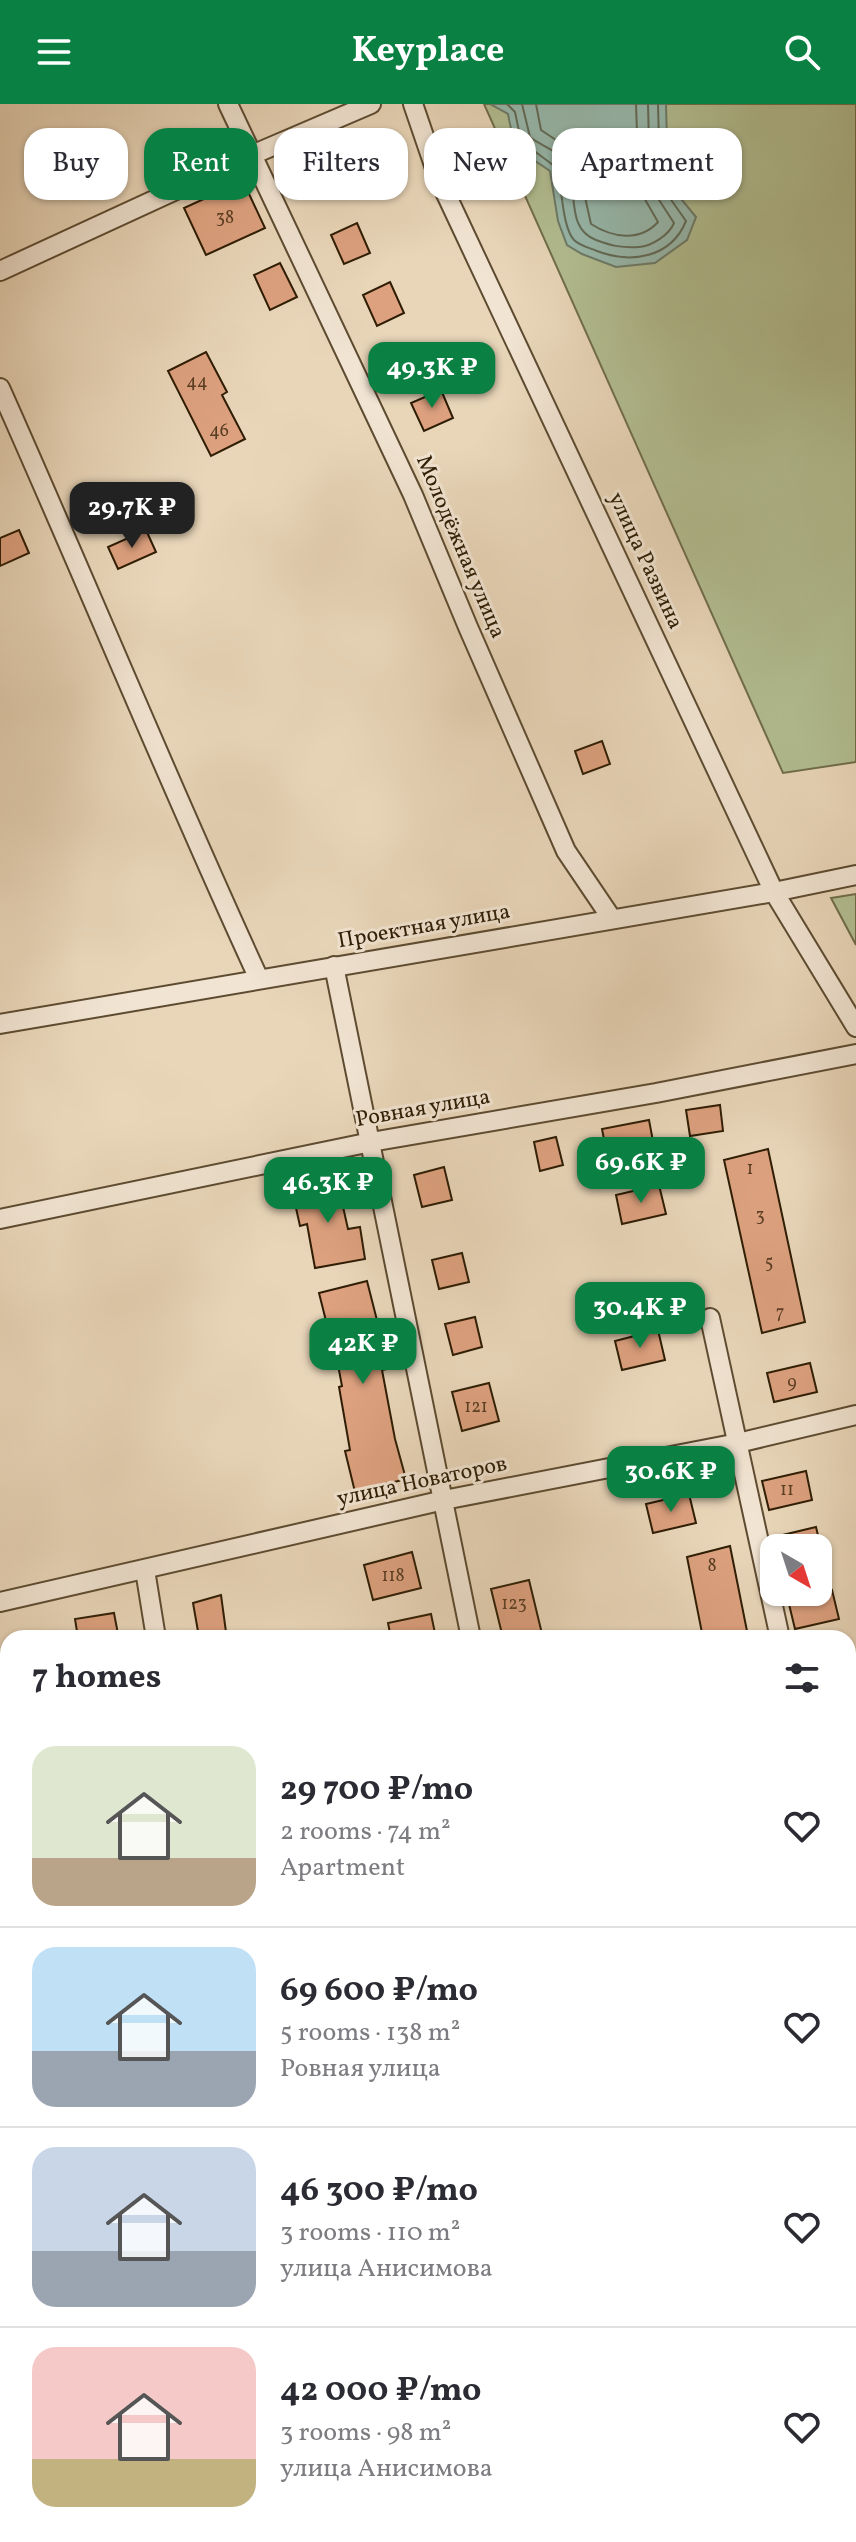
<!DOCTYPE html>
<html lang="en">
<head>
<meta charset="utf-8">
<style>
  :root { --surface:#fff; --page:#f2f2f3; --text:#2b2b33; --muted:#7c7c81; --line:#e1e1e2; --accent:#0b8043 }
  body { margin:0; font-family:Vollkorn,serif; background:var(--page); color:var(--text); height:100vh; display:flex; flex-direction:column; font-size:30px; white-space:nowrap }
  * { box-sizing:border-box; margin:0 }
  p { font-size:26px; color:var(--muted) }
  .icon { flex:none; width:44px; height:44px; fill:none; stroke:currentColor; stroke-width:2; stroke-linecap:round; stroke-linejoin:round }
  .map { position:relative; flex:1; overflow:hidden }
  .panel { position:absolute; left:0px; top:1526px; width:856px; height:912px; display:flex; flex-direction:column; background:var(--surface); border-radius:24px 24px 0 0; box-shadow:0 2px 6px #0004 }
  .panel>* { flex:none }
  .banner { position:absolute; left:24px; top:24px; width:808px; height:72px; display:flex; gap:16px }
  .needle { width:52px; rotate:141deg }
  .fabs { position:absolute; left:760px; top:1430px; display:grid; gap:16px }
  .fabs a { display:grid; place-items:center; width:72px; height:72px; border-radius:16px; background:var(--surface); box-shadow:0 2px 6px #0004; font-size:40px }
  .price { position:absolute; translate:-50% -68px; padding:0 18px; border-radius:16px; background:var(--accent); color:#fff; font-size:26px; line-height:52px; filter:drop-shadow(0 2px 4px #0008) }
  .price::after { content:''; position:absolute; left:50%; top:48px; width:24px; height:18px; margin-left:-12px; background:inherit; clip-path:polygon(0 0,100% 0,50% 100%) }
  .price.active { background:#222; color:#fff }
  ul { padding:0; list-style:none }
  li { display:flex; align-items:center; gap:24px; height:200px; padding:0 32px }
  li+li { border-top:2px solid var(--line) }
  li span { display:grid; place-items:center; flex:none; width:224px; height:160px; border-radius:24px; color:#555 }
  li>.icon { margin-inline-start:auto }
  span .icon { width:96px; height:96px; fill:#fffc; stroke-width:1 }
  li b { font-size:34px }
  h2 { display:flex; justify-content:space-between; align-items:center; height:96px; padding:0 32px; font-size:34px }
  .pill { padding:0 28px; border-radius:24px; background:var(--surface); box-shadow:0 2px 6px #0004; font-size:28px; line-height:72px }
  .pill.active { background:var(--accent); color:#fff }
  header { display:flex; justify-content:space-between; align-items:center; height:104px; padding:0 32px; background:var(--accent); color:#fff; font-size:36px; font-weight:700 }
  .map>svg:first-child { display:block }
</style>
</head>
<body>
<header><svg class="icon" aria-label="menu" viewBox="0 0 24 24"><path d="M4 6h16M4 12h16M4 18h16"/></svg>Keyplace<svg class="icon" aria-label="search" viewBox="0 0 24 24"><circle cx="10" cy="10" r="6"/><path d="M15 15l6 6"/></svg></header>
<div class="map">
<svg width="856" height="2438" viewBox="0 0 856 2438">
  <rect width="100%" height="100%" fill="#e9d6b9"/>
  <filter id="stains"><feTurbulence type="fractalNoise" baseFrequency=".0025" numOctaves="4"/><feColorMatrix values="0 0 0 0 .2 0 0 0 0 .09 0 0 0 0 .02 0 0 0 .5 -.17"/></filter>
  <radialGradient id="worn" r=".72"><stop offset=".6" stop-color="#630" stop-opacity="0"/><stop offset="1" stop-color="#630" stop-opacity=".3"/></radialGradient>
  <g fill="#b2be92" stroke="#706e4b" stroke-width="2">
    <polygon points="484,0 856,0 856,658 783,669"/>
    <polygon points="856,790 856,841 831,794"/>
  </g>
  <path fill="#97b9ad" stroke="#6d7b69" stroke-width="2" d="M490,0H666L668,79L696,113L687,136L655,159L616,163L582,150L567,141L558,117L550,67C516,43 516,53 508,10Z"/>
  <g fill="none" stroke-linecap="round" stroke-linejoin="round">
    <g stroke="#626b58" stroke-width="2">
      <path d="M507,0L515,8L521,37L557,64C562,82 562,123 574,136C580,142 590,144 597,147C631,160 671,154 686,117L660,80L658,0"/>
      <path d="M522,0L530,33C541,42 558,46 565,59C580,84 564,124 596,136C612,142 622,144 639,143C652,142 669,131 674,119L650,82L648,0"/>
      <path d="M536,0L541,26L568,44L576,53L591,120C613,134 640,138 658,118L639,85L636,0"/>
    </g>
  </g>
  <g fill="#dda17f" stroke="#2e1d04" stroke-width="2">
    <polygon points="243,77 265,124 206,151 184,104"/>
    <polygon points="357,119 370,149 344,160 331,131"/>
    <polygon points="280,159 297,193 270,206 254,171"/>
    <polygon points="390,178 404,209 377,222 363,191"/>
    <polygon points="206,248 227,288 222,291 245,335 211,352 168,267"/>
    <polygon points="441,286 453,314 424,327 411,299"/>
    <polygon points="19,426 29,449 0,462 0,434"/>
    <polygon points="146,426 156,448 118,465 108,443"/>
    <polygon points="602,637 610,660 583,670 575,647"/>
    <polygon points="720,1001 723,1027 690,1032 686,1006"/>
    <polygon points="649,1016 655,1048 608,1056 602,1025"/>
    <polygon points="556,1033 563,1061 540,1067 534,1038"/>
    <polygon points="768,1045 805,1218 762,1229 724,1056"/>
    <polygon points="444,1063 452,1096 422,1103 414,1071"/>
    <polygon points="337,1076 348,1125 360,1123 365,1155 315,1164 307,1120 300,1122 292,1086"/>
    <polygon points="659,1081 666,1110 622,1120 616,1091"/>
    <polygon points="462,1149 469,1178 439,1185 432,1156"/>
    <polygon points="367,1177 380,1228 386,1227 392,1264 382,1266 395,1335 406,1375 355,1388 345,1347 350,1346 339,1283 342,1282 331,1224 328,1225 319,1189"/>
    <polygon points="475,1213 482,1243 453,1251 445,1220"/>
    <polygon points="658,1226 665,1256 622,1266 615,1237"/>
    <polygon points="810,1259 817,1288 774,1298 767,1269"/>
    <polygon points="489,1279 499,1317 462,1327 452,1288"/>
    <polygon points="806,1367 812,1396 769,1406 762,1377"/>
    <polygon points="689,1390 696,1419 653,1429 646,1400"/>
    <polygon points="816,1423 821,1444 773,1444 770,1434"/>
    <polygon points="730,1442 747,1527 716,1534 703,1534 687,1453"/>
    <polygon points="412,1448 421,1484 373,1496 364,1461"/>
    <polygon points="529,1476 543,1534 503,1534 491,1485"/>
    <polygon points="832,1486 839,1515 795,1525 788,1496"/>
    <polygon points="221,1491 226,1528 199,1533 193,1499"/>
    <polygon points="114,1509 118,1530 105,1534 78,1534 75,1515"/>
    <polygon points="431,1510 436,1534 391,1534 388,1519"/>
  </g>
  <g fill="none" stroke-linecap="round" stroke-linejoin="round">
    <defs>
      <g id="minor">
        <polyline points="228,0 413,391 468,523 566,747 612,815"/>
        <polyline points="413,0 438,73 774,788 856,923"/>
        <polyline points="0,167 252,51 371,0"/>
        <path d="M0,284C88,481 169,680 259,875"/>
        <polyline points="334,862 471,1534"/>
        <polyline points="0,920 774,788 856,771"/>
        <polyline points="0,1115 371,1038 656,989 856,950"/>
        <polyline points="710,1214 780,1534"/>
        <polyline points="145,1466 156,1534"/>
        <polyline points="0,1498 444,1396 738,1339 856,1311"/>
        <polyline points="848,1813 856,1811"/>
        <polyline points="0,1986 8,1984"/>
        <polyline points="848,2123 856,2122"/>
        <polyline points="0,2301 8,2300"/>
        <polyline points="657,2430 659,2438"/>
      </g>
    </defs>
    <use href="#minor" stroke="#5d4b31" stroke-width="22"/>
    <use href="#minor" stroke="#f1e4d2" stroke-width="18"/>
  </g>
  <g text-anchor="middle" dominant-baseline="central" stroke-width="6" stroke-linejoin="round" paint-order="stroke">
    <g font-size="18" fill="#5a3e23">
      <text x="225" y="114">38</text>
      <text x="197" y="278">44</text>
      <text x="219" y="327">46</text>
      <text x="750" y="1065">1</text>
      <text x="760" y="1112">3</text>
      <text x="769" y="1159">5</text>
      <text x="780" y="1209">7</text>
      <text x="792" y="1279">9</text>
      <text x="476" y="1303">121</text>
      <text x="787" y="1386">11</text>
      <text x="712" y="1462">8</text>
      <text x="393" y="1472">118</text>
      <text x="514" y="1500">123</text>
    </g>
    <g font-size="22" fill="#2e1d04" stroke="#f1e4d2">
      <text transform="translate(460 443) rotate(67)">Молодёжная улица</text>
      <text transform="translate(645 457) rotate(65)">улица Развина</text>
      <text transform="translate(424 823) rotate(-10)">Проектная улица</text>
      <text transform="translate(423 1005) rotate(-10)">Ровная улица</text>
      <text transform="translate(422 1378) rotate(-12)">улица Новаторов</text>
    </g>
  </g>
  <rect width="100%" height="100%" filter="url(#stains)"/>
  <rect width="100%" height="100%" fill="url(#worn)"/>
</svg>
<div class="fabs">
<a><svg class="needle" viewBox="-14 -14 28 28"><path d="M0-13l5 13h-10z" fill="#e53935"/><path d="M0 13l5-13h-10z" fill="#7c7c81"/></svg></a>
</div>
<b class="price" style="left:432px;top:306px">49.3K ₽</b>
<b class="price active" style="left:132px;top:446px">29.7K ₽</b>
<b class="price" style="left:641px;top:1101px">69.6K ₽</b>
<b class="price" style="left:328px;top:1121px">46.3K ₽</b>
<b class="price" style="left:640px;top:1246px">30.4K ₽</b>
<b class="price" style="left:363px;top:1282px">42K ₽</b>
<b class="price" style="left:671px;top:1410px">30.6K ₽</b>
<div class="banner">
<a class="pill">Buy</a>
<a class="pill active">Rent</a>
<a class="pill">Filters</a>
<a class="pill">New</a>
<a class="pill">Apartment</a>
</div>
<section class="panel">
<h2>7 homes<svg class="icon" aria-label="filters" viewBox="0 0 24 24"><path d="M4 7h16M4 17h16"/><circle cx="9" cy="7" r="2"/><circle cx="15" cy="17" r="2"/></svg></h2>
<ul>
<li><span style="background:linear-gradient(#dfe7d0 70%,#b9a48a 0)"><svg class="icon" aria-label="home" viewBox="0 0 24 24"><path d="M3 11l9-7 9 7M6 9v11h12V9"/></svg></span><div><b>29 700 ₽/mo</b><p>2 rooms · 74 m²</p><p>Apartment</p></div><svg class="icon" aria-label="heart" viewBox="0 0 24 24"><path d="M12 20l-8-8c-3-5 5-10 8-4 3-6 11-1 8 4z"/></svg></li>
<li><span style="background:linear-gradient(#bfe0f5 65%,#9aa5b1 0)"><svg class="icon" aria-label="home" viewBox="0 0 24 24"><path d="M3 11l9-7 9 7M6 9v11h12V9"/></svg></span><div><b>69 600 ₽/mo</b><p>5 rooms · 138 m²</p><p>Ровная улица</p></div><svg class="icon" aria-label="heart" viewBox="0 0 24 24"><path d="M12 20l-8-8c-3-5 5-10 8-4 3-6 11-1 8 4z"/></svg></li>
<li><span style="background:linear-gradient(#c9d6e8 65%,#9aa5b1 0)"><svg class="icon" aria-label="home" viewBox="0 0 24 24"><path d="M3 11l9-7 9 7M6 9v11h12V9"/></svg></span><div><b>46 300 ₽/mo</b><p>3 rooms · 110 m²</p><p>улица Анисимова</p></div><svg class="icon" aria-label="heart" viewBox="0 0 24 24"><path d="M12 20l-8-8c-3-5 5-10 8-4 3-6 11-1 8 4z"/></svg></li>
<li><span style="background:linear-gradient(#f6c9c9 70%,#c2b280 0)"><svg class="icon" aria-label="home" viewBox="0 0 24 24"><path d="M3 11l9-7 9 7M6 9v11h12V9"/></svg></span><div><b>42 000 ₽/mo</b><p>3 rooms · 98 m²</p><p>улица Анисимова</p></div><svg class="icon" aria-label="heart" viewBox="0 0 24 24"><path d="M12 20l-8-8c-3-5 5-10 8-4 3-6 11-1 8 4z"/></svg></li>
</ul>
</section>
</div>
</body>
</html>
